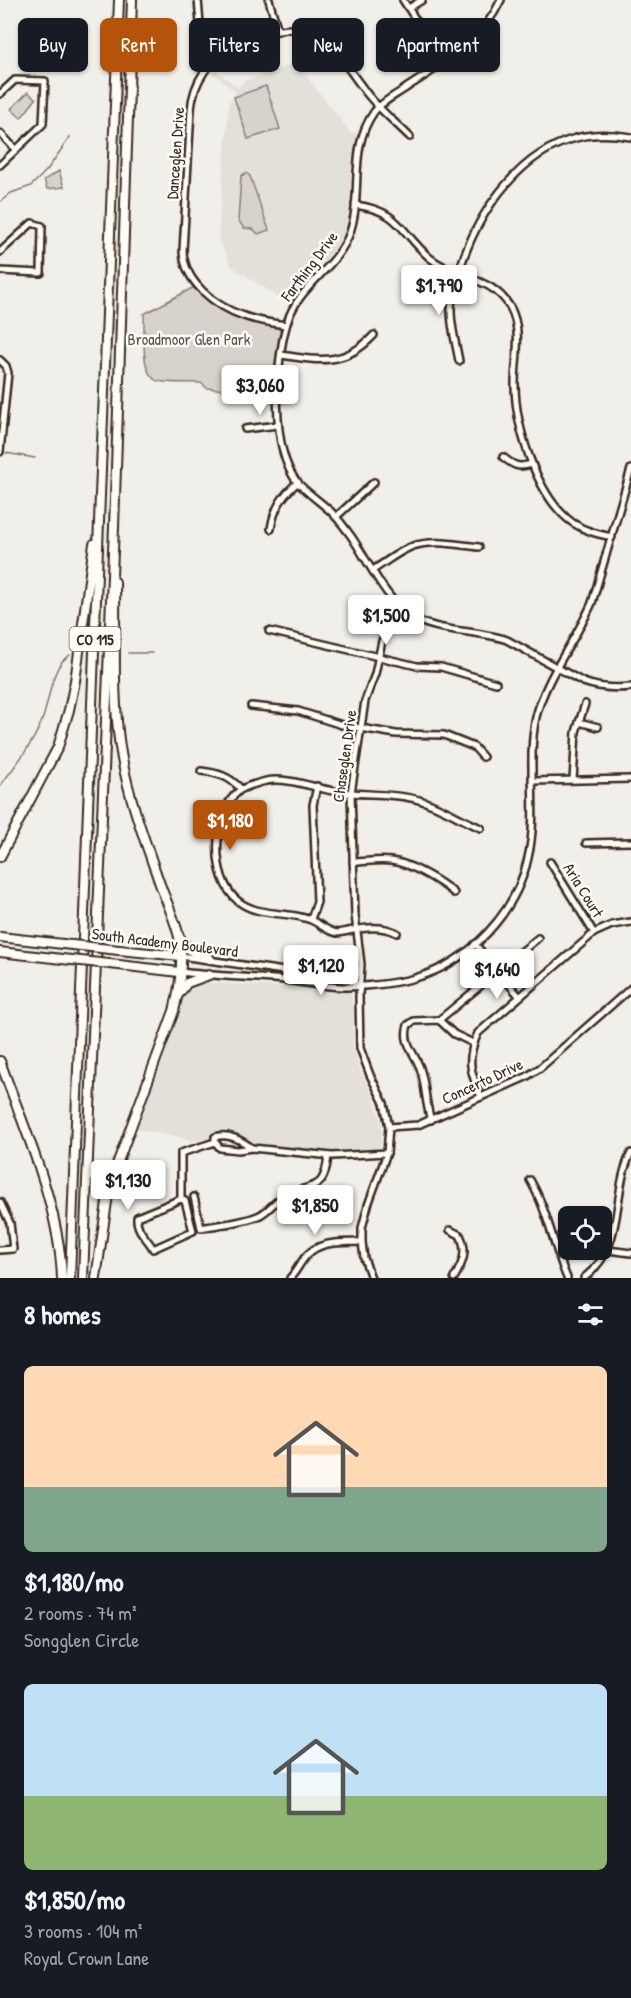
<!DOCTYPE html>
<html lang="en">
<head>
<meta charset="utf-8">
<style>
  :root { --surface:#171b24; --page:#20242c; --text:#f1f3f6; --muted:#9ea1a6; --accent:#b45309 }
  body { margin:0; font-family:"Patrick Hand",sans-serif; background:var(--page); color:var(--text); height:100vh; display:flex; flex-direction:column; font-size:22px; white-space:nowrap }
  * { box-sizing:border-box; margin:0 }
  p { font-size:20px; color:var(--muted) }
  .icon { flex:none; width:33px; height:33px; fill:none; stroke:currentColor; stroke-width:2; stroke-linecap:round; stroke-linejoin:round }
  .map { position:relative; height:1278px; overflow:hidden }
  .side { display:flex; flex-direction:column; background:var(--surface); flex:1 }
  .side>* { flex:none }
  .top-card { position:absolute; left:18px; top:18px; width:596px; height:54px; display:flex; gap:12px }
  .fabs { position:absolute; left:558px; top:1206px; display:grid; gap:12px }
  .fabs a { display:grid; place-items:center; width:54px; height:54px; border-radius:9px; background:var(--surface); box-shadow:0 2px 4px #0004; font-size:30px }
  .price { position:absolute; translate:-50% -51px; padding:0 14px; border-radius:6px; background:#fff; color:#222; font-size:20px; line-height:39px; filter:drop-shadow(0 2px 3px #0008) }
  .price::after { content:''; position:absolute; left:50%; top:36px; width:18px; height:14px; margin-left:-9px; background:inherit; clip-path:polygon(0 0,100% 0,50% 100%) }
  .price.current { background:var(--accent); color:#fff }
  ul { padding:0; list-style:none }
  li { display:grid; align-content:center; gap:12px; height:318px; padding:0 24px }
  li span { display:grid; place-items:center; height:186px; border-radius:9px; color:#555 }
  li>.icon { margin-inline-start:auto }
  span .icon { width:108px; height:108px; fill:#fffc; stroke-width:1 }
  li b { font-size:26px }
  h2 { display:flex; justify-content:space-between; align-items:center; height:72px; padding:0 24px; font-size:26px }
  .tag { padding:0 21px; border-radius:9px; background:var(--surface); box-shadow:0 2px 4px #0004; font-size:21px; line-height:54px }
  .tag.current { background:var(--accent); color:#fff }
  .map>svg:first-child { display:block }
</style>
</head>
<body>
<div class="map">
<svg width="631" height="1278" viewBox="0 0 631 1278">
  <rect width="100%" height="100%" fill="#f1efea"/>
  <filter id="ink" filterUnits="userSpaceOnUse"><feTurbulence type="fractalNoise" baseFrequency=".0167" numOctaves="2"/><feDisplacementMap in="SourceGraphic" scale="12" xChannelSelector="R" yChannelSelector="G"/><feConvolveMatrix kernelMatrix="1 2 1 2 8 2 1 2 1" color-interpolation-filters="sRGB"/></filter>
  <g filter="url(#ink)">
    <g fill="#e3e0da">
      <polygon points="296,63 351,133 357,133 353,152 349,219 347,228 339,245 297,292 289,304 231,266 218,238 229,102 236,92 209,70 212,67 238,88 244,81"/>
      <polygon points="199,982 283,987 294,985 348,991 351,993 353,1005 353,1045 360,1070 373,1096 381,1121 382,1131 380,1148 332,1153 210,1139 197,1141 135,1129 171,1037 184,993 193,983"/>
    </g>
    <g fill="#d7d2cc" stroke="#897e75" stroke-width="1.5">
      <polygon points="266,86 280,129 248,139 234,97"/>
      <polygon points="28,92 36,99 21,118 11,109"/>
      <polygon points="59,171 64,187 47,189 44,180"/>
      <polygon points="246,173 250,176 269,230 258,234 253,229 244,228 238,220 241,176"/>
      <path d="M194,287C210,301 226,316 247,321C258,324 271,324 281,330L272,395L207,388L201,383C188,382 171,384 158,381C139,375 145,330 144,314Z"/>
    </g>
    <g fill="none" stroke-linecap="round" stroke-linejoin="round">
      <g stroke="#80746b" stroke-width="1.5">
        <polyline points="0,202 11,193 31,186 47,170 70,137"/>
        <polyline points="6,453 35,458"/>
        <polyline points="128,653 152,653"/>
        <path d="M0,786C15,766 32,745 41,723C50,703 50,665 70,655"/>
      </g>
      <defs>
        <g id="minor">
          <polyline points="198,0 201,35 215,59"/>
          <polyline points="269,0 278,31"/>
          <polyline points="403,0 444,63"/>
          <path d="M501,0C481,43 444,63 406,88C396,95 381,102 374,112C347,150 364,195 349,235C335,270 298,286 287,323C275,363 270,448 297,482C306,492 318,500 328,509C337,516 344,527 351,536C368,561 386,600 410,616C433,632 478,630 507,640L583,682C600,688 614,689 631,687"/>
          <polyline points="409,8 422,0"/>
          <polyline points="0,94 15,80 45,81 43,124 0,165"/>
          <polyline points="0,133 16,150"/>
          <path d="M355,205C401,211 400,232 430,258C456,279 492,276 510,307C523,331 515,358 515,384C515,426 537,498 573,523C585,531 598,534 612,537"/>
          <polyline points="0,252 32,223 42,226 41,273 0,271"/>
          <path d="M286,325C272,323 257,321 244,316C216,307 184,282 183,251L191,110C193,82 209,58 235,46C316,9 322,34 368,95C380,110 396,123 410,137"/>
          <path d="M281,355C320,361 345,366 374,335"/>
          <polyline points="0,360 6,366 8,373 0,452"/>
          <path d="M459,361C456,344 451,327 451,311C451,293 458,274 464,257C482,207 522,152 576,138C594,133 613,134 631,137"/>
          <polyline points="245,429 278,425"/>
          <path d="M503,457C514,466 518,468 532,464"/>
          <polyline points="336,517 374,482"/>
          <path d="M271,529C274,508 282,496 298,482"/>
          <path d="M373,570C386,562 399,551 413,546C434,539 458,545 479,547"/>
          <polyline points="269,631 417,666 441,667 496,683"/>
          <polyline points="251,706 298,711 342,725 396,734 444,735 474,747 483,757"/>
          <polyline points="579,722 598,727"/>
          <path d="M201,771C218,773 229,776 241,789"/>
          <polyline points="573,780 576,732 585,704"/>
          <polyline points="532,781 631,779"/>
          <polyline points="586,843 631,842"/>
          <path d="M353,862C365,862 379,859 391,861C410,863 440,881 454,893"/>
          <polyline points="550,862 594,933"/>
          <polyline points="311,919 317,902 313,805 317,786"/>
          <path d="M397,933C377,923 357,930 337,933C325,931 319,922 308,919C286,911 258,917 238,901C210,879 211,812 240,790C247,786 258,783 266,781C287,777 312,787 333,791C361,796 392,792 419,800C441,806 461,820 481,828"/>
          <polyline points="475,944 519,996"/>
          <polyline points="181,956 346,980 358,984"/>
          <path d="M179,972C214,976 249,977 284,980C304,982 326,987 347,987C370,986 393,984 415,978C469,963 516,913 528,858C539,812 526,763 536,717C546,676 575,642 592,603L631,469"/>
          <polyline points="439,1020 538,938"/>
          <path d="M481,1097C470,1072 466,1059 478,1033L594,933L612,925L631,922"/>
          <path d="M431,1120C425,1103 426,1085 420,1068C415,1053 402,1043 408,1025L414,1021L439,1020L454,1034L473,1043"/>
          <polyline points="389,1127 418,1125 526,1077 540,1068 631,988"/>
          <path d="M252,1148C241,1140 229,1133 215,1137V1142L220,1148L238,1150L252,1148L332,1156L387,1153"/>
          <path d="M530,1180C548,1211 553,1245 567,1278"/>
          <path d="M194,1197L201,1228C220,1224 244,1223 260,1215C270,1210 276,1199 286,1195C313,1182 324,1194 328,1156"/>
          <path d="M181,1199L185,1201L193,1231L153,1249C148,1238 136,1232 137,1217Z"/>
          <polyline points="181,1199 181,1153 215,1142"/>
          <polyline points="0,1202 10,1223 13,1249 0,1250"/>
          <path d="M450,1230L460,1235C468,1251 463,1263 454,1278"/>
          <polyline points="608,1250 631,1253"/>
          <path d="M290,1278C297,1271 300,1262 307,1255C321,1240 343,1243 362,1242"/>
          <polyline points="371,1278 364,1258 362,1242 362,1228 368,1205 387,1153 389,1127 384,1103 370,1075 360,1048 359,996 361,964 355,915 351,793 365,701 375,674 382,641 385,634 404,612"/>
          <path d="M584,1278C627,1245 610,1196 631,1153"/>
        </g>
        <g id="highway">
          <polyline points="0,857 58,747 69,710 75,681 94,544"/>
          <polyline points="0,937 63,944"/>
          <polyline points="180,938 190,950 210,959"/>
          <polyline points="119,950 181,956"/>
          <polyline points="0,952 62,959"/>
          <polyline points="119,965 179,972"/>
          <polyline points="179,994 187,983 209,975"/>
          <path d="M0,1061C25,1131 59,1203 62,1278"/>
          <polyline points="70,1278 119,0"/>
          <polyline points="83,1278 114,527 132,0"/>
          <path d="M96,1278L108,1195L116,1167L174,1011C179,992 182,968 181,948C179,928 168,906 161,887C145,841 127,794 120,747C112,693 116,636 115,582"/>
        </g>
      </defs>
      <use href="#minor" stroke="#3b2a1e" stroke-width="10"/>
      <use href="#highway" stroke="#3b2a1e" stroke-width="12"/>
      <use href="#minor" stroke="#fdfcf7" stroke-width="5"/>
      <use href="#highway" stroke="#fdfcf7" stroke-width="8"/>
      <defs>
        <g id="highway-bridge">
          <polyline points="63,944 119,950"/>
          <polyline points="62,959 119,965"/>
        </g>
      </defs>
      <use href="#highway-bridge" stroke="#3b2a1e" stroke-width="12" stroke-linecap="butt"/>
      <use href="#highway-bridge" stroke="#fdfcf7" stroke-width="8"/>
    </g>
  </g>
  <g text-anchor="middle" dominant-baseline="central" stroke-width="5" stroke-linejoin="round" paint-order="stroke">
    <rect fill="#fdfcf7" stroke="#75695f" stroke-width="1.5" x="69.5" y="627" width="51" height="24" rx="4.5"/>
    <g font-size="15" font-weight="bold" fill="#3b2a1e">
      <text x="95" y="639">CO 115</text>
    </g>
    <g font-size="16" fill="#3b2a1e" stroke="#fdfcf7">
      <text transform="translate(175 153) rotate(-86)">Danceglen Drive</text>
      <text transform="translate(309 266) rotate(-53)">Farthing Drive</text>
      <text transform="translate(344 756) rotate(-82)">Chaseglen Drive</text>
      <text transform="translate(584 890) rotate(58)">Aria Court</text>
      <text transform="translate(165 942) rotate(7)">South Academy Boulevard</text>
      <text transform="translate(482 1081) rotate(-25)">Concerto Drive</text>
    </g>
    <g font-size="16" fill="#62544a" stroke="#fdfcf7">
      <text x="189" y="339">Broadmoor Glen Park</text>
    </g>
  </g>
</svg>
<div class="fabs">
<a><svg class="icon" aria-label="locate" viewBox="0 0 24 24"><circle cx="12" cy="12" r="6"/><path d="M12 2v4M12 18v4M2 12h4M18 12h4"/></svg></a>
</div>
<b class="price" style="left:439px;top:316px">$1,790</b>
<b class="price" style="left:260px;top:416px">$3,060</b>
<b class="price" style="left:386px;top:646px">$1,500</b>
<b class="price current" style="left:230px;top:851px">$1,180</b>
<b class="price" style="left:321px;top:996px">$1,120</b>
<b class="price" style="left:497px;top:1000px">$1,640</b>
<b class="price" style="left:128px;top:1211px">$1,130</b>
<b class="price" style="left:315px;top:1236px">$1,850</b>
<div class="top-card">
<a class="tag">Buy</a>
<a class="tag current">Rent</a>
<a class="tag">Filters</a>
<a class="tag">New</a>
<a class="tag">Apartment</a>
</div>
</div>
<section class="side">
<h2>8 homes<svg class="icon" aria-label="filters" viewBox="0 0 24 24"><path d="M4 7h16M4 17h16"/><circle cx="9" cy="7" r="2"/><circle cx="15" cy="17" r="2"/></svg></h2>
<ul>
<li><span style="background:linear-gradient(#ffd9b3 65%,#7fa58c 0)"><svg class="icon" aria-label="home" viewBox="0 0 24 24"><path d="M3 11l9-7 9 7M6 9v11h12V9"/></svg></span><div><b>$1,180/mo</b><p>2 rooms · 74 m²</p><p>Songglen Circle</p></div></li>
<li><span style="background:linear-gradient(#bfe0f5 60%,#8fb573 0)"><svg class="icon" aria-label="home" viewBox="0 0 24 24"><path d="M3 11l9-7 9 7M6 9v11h12V9"/></svg></span><div><b>$1,850/mo</b><p>3 rooms · 104 m²</p><p>Royal Crown Lane</p></div></li>
</ul>
</section>
</body>
</html>
